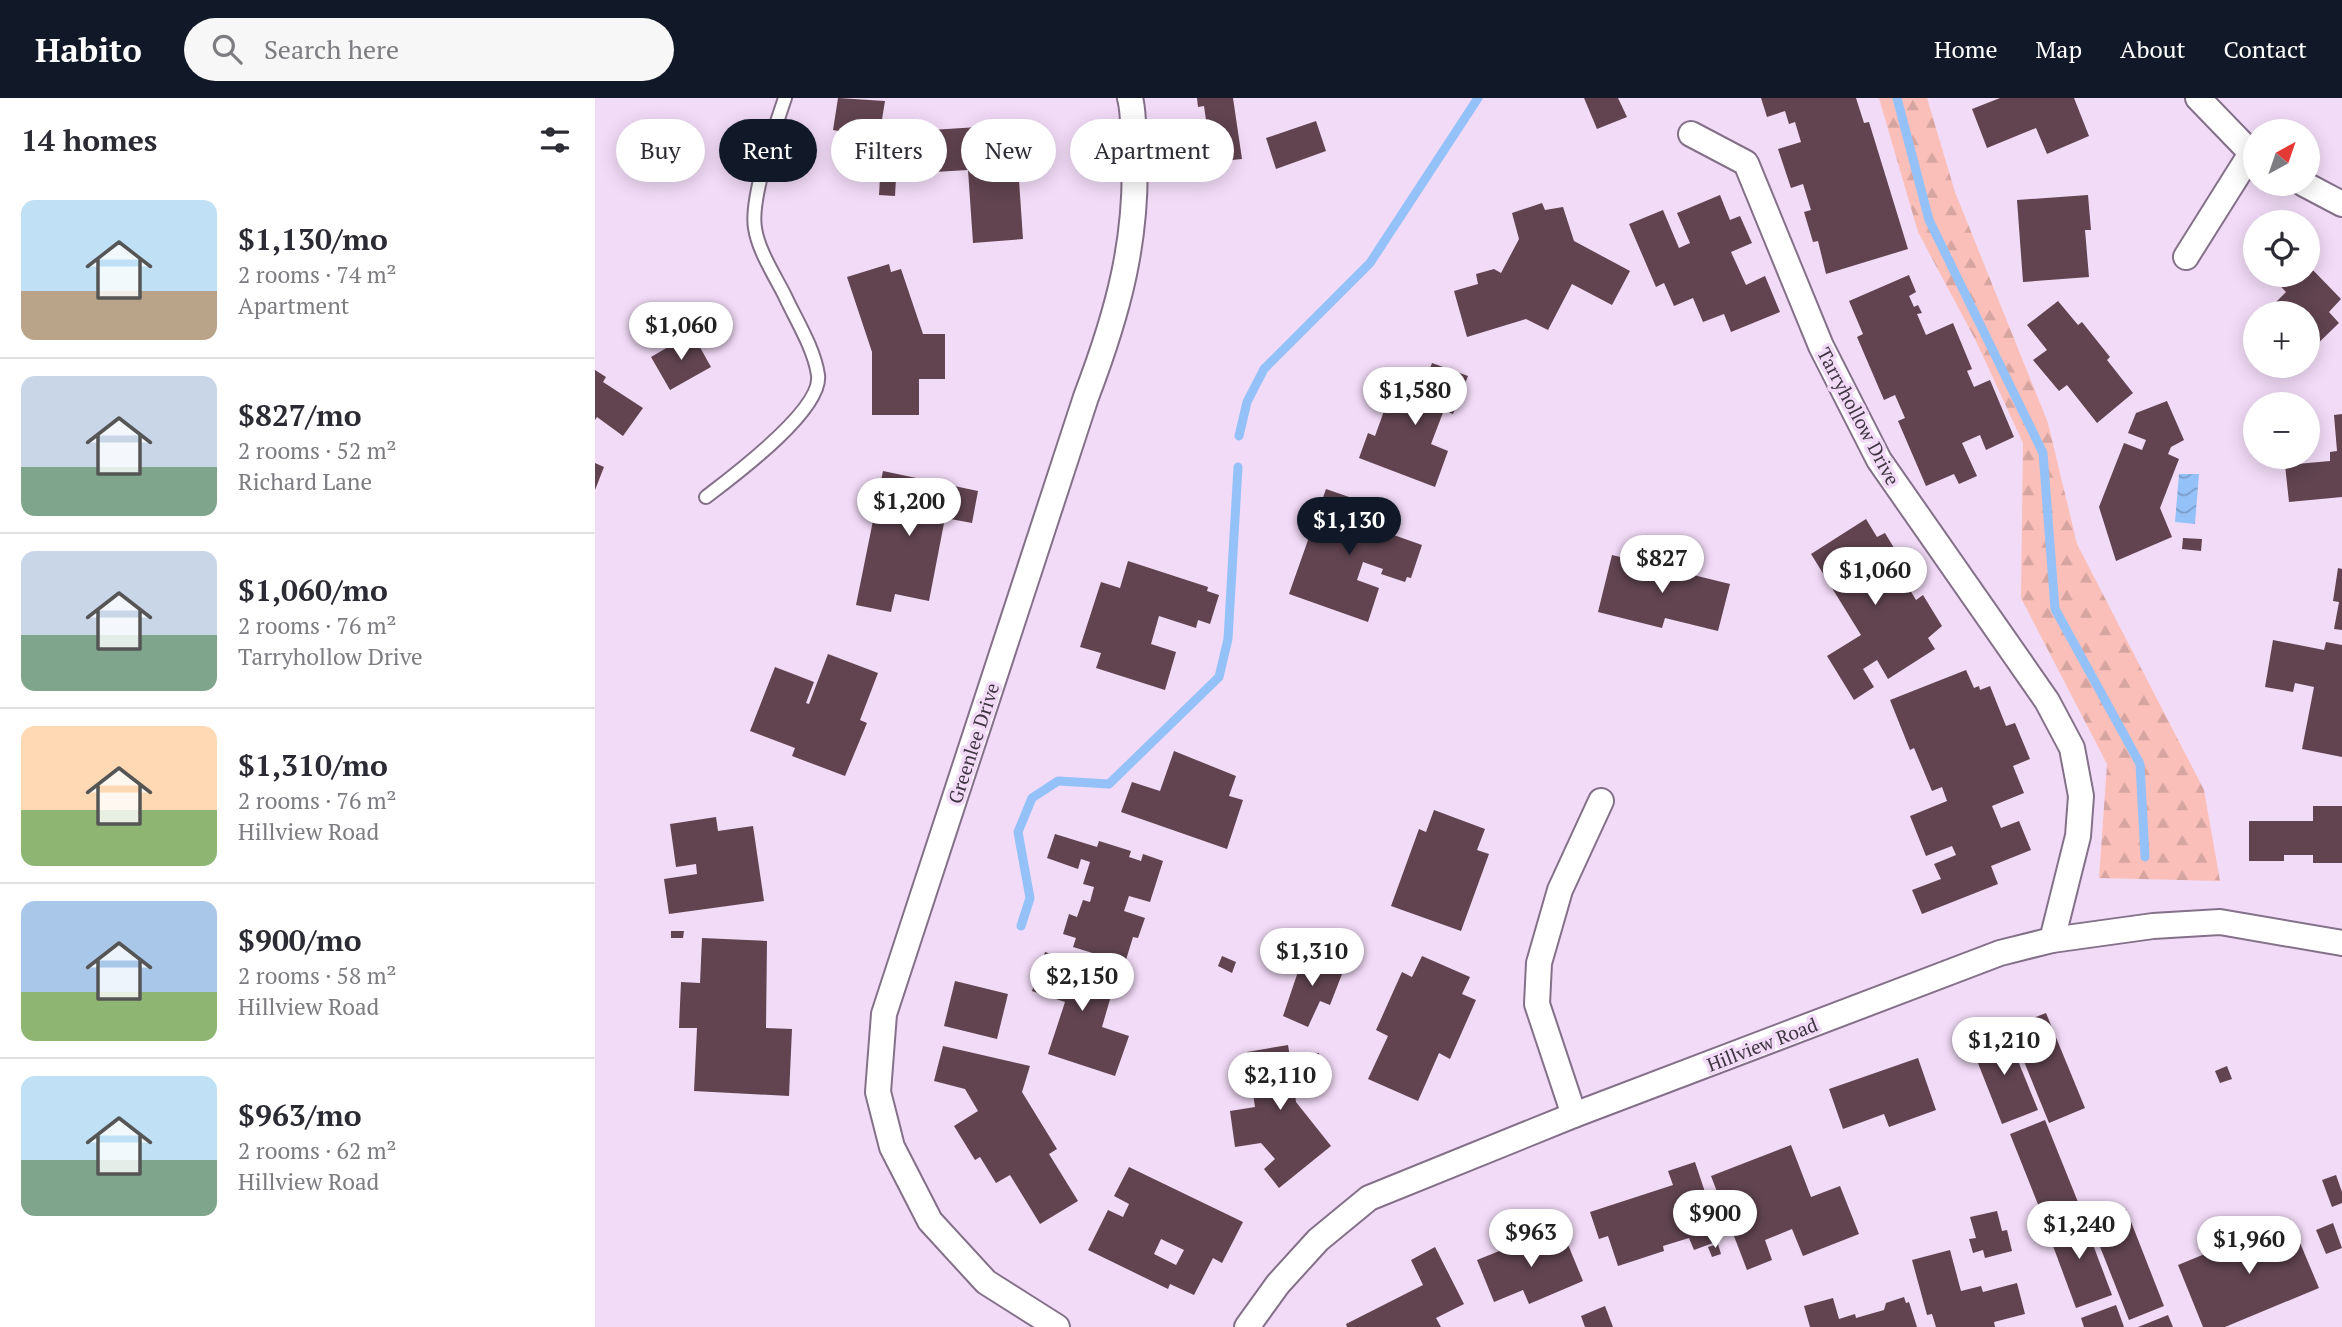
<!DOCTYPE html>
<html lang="en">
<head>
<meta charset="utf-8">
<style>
  :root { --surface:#fff; --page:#f7f7f7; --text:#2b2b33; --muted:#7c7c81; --line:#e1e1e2; --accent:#111827 }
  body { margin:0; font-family:"PT Serif",serif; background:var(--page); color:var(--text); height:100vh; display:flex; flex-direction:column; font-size:26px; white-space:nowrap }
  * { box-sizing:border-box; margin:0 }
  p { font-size:23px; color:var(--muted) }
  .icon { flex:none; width:38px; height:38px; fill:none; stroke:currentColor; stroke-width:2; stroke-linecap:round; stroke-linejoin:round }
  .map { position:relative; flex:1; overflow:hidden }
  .panel { display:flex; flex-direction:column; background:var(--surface); width:595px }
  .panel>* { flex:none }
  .top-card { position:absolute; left:21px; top:21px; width:665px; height:63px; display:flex; gap:14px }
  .needle { width:46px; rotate:40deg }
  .buttons { position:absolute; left:1648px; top:21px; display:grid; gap:14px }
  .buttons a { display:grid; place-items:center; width:77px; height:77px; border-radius:50%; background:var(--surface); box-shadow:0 4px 18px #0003; font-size:35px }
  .price { position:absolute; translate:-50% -60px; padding:0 16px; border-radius:24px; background:#fff; color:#222; font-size:23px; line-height:46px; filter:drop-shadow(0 2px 4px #0008) }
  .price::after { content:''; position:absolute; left:50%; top:42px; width:21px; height:16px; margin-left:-10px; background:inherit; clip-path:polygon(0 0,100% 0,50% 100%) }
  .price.on { background:var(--accent); color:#fff }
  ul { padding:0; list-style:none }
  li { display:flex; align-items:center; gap:21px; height:175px; padding:0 21px }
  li+li { border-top:2px solid var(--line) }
  li span { display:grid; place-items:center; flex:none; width:196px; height:140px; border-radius:14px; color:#555 }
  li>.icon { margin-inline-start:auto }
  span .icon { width:84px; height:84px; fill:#fffc; stroke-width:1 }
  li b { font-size:30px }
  h2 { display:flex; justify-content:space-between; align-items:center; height:84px; padding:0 21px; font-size:30px }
  .pill { padding:0 24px; border-radius:32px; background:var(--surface); box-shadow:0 4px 18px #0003; font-size:24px; line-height:63px }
  .pill.on { background:var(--accent); color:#fff }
  header { display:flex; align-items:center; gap:42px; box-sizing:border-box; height:98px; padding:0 35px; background:var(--accent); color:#fff }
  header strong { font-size:33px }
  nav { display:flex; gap:38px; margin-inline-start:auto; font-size:24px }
  .search { width:490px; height:63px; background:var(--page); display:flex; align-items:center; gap:18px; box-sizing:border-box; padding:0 24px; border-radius:38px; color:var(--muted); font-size:26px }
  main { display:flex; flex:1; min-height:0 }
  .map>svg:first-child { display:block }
</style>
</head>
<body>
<header>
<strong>Habito</strong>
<div class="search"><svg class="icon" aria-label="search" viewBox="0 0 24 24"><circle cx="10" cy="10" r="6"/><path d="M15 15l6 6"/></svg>Search here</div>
<nav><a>Home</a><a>Map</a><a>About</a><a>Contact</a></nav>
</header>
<main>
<section class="panel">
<h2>14 homes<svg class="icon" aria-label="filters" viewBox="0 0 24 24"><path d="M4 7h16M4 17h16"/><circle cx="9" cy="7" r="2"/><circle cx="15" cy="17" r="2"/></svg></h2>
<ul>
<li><span style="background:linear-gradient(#bfe0f5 65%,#b9a48a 0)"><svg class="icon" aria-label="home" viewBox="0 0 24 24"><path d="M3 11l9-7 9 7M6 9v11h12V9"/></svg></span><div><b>$1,130/mo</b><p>2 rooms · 74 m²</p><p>Apartment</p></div></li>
<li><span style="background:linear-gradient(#c9d6e8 65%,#7fa58c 0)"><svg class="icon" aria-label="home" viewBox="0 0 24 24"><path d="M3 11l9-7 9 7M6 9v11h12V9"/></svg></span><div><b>$827/mo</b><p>2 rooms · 52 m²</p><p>Richard Lane</p></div></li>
<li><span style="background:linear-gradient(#c9d6e8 60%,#7fa58c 0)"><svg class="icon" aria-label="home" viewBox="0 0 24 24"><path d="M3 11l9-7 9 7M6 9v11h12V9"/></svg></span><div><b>$1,060/mo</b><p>2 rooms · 76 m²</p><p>Tarryhollow Drive</p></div></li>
<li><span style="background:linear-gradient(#ffd9b3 60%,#8fb573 0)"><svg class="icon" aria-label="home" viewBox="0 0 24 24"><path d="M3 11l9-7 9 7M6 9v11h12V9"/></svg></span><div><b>$1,310/mo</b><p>2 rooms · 76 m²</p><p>Hillview Road</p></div></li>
<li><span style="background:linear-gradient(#a9c7e8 65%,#8fb573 0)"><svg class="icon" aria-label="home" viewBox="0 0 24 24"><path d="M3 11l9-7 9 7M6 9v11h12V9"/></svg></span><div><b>$900/mo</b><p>2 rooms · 58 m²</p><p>Hillview Road</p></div></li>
<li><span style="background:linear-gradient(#bfe0f5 60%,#7fa58c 0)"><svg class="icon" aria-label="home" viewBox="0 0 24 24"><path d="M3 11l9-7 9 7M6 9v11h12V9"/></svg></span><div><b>$963/mo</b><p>2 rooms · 62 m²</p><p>Hillview Road</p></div></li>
</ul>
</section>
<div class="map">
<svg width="1747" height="1229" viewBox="0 0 1747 1229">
  <defs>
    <pattern id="forest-firs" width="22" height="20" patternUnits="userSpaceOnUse" patternTransform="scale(1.75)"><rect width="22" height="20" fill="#fabfb9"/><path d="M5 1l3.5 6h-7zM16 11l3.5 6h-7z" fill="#d7a5a0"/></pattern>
    <pattern id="water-waves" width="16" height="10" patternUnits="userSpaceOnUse" patternTransform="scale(1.75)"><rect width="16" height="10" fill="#95c1f9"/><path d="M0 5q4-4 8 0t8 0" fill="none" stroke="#7b9ecb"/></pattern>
  </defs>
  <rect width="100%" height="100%" fill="#f2dbf7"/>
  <polygon fill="url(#forest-firs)" points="1284,0 1332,0 1360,94 1453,325 1482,446 1609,692 1625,783 1504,780 1512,666 1426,500 1428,345 1381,243 1323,134"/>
  <polygon fill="url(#water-waves)" points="1584,376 1604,376 1600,426 1580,424"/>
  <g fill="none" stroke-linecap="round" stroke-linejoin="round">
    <g stroke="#95c1f9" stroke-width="9">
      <polyline points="1302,0 1334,122 1448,355 1460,511 1545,666 1550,759"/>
      <polyline points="644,338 652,304 669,271 775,165 883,0"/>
      <polyline points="426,828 435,800 423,734 437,700 463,683 514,686 624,579 633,541 643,369"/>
    </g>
  </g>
  <g fill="#614450" fill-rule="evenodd">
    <polygon points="243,0 290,3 284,40 238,32"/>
    <polygon points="602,0 638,0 647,61 617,64 609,8 603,9"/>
    <polygon points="989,0 1023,0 1032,19 1002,31"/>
    <polygon points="1166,0 1261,0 1269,25 1274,24 1313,151 1231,176 1223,143 1218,144 1209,114 1216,112 1208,86 1196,90 1183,51 1206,44 1200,24 1194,26 1190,13 1172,19"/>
    <polygon points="1405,0 1479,0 1494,38 1452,56 1441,30 1392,50 1377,11"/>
    <polygon points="721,23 731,53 681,71 671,40"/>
    <polygon points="399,28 400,39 421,38 428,141 378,145 373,72 339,74 336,32"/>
    <polygon points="285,80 301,80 300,98 284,97"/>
    <polygon points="1125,97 1135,122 1145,118 1157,145 1136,154 1151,187 1170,178 1185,214 1136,234 1129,216 1108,224 1098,200 1079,208 1069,185 1061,189 1034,126 1068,112 1084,150 1095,145 1082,115"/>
    <polygon points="1493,97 1496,132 1490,132 1494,179 1428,184 1422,102"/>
    <polygon points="947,105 950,112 968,109 979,143 1035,173 1017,207 977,186 953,232 931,221 872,239 859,193 883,186 881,176 899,171 906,175 924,141 917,115"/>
    <polygon points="294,166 296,174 306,171 328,236 350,236 350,281 324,281 324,317 277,317 277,254 252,179"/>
    <polygon points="1713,167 1746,201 1734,214 1744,225 1713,255 1713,215 1683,215 1676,209 1691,194 1676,178 1713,177"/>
    <polygon points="1314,177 1321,194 1314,198 1319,209 1323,207 1327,215 1322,216 1331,237 1358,225 1377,271 1372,273 1379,289 1395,282 1419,339 1391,352 1385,337 1367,345 1382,378 1364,386 1359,376 1331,388 1303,323 1310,320 1300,297 1289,302 1262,239 1268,236 1254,203"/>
    <polygon points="1463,203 1483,227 1487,224 1515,259 1512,262 1538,295 1502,325 1472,287 1464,293 1438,262 1452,252 1432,227"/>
    <polygon points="97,235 116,269 75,292 56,259"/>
    <polygon points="837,265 873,278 858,316 849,312 836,346 853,353 840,389 764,360 773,335 780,338 798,288 825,298"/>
    <polygon points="1684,268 1700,268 1692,276"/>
    <polygon points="0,272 11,279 8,284 48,310 28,338 2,319 0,322"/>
    <polygon points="1572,303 1589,342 1576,349 1573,356 1584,361 1565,410 1577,439 1521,463 1504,409 1529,345 1547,352 1551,342 1533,335 1541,315"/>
    <polygon points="1747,316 1747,399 1694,404 1690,367 1735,363 1735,354 1742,353 1739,317"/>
    <polygon points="0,365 9,369 0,392"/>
    <polygon points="288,373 383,393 377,425 350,420 334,503 300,496 296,514 261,507"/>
    <polygon points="731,391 783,409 776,429 827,447 816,480 812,479 810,484 786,476 788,471 768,464 762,482 784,490 773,524 694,496"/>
    <polygon points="1271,421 1282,439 1290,435 1316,478 1309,482 1321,502 1328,497 1347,528 1333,540 1340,551 1293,581 1282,562 1268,571 1279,589 1259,602 1232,558 1266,537 1216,456"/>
    <polygon points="1588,440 1607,441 1606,453 1587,451"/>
    <polygon points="1017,457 1135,486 1123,533 1070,520 1067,530 1003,514"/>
    <polygon points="533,463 613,489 612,493 624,497 615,526 603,522 601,530 564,518 556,546 581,554 570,592 501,570 506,555 485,549 506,484 525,490"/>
    <polygon points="1743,470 1747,471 1747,532 1739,531 1744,504 1738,503"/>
    <polygon points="1678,542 1729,552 1731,544 1747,547 1747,659 1707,651 1719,589 1700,585 1698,594 1670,589"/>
    <polygon points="233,556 283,575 265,622 272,625 250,678 197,658 200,650 155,633 180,569 219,584 211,605 214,606"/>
    <polygon points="1371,572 1379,590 1384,588 1385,592 1395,588 1411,628 1420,625 1435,661 1418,668 1429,695 1397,708 1406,730 1424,723 1436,752 1396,768 1403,786 1327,816 1317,792 1346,781 1339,766 1361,757 1357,748 1331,758 1315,718 1352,703 1347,689 1337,693 1319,650 1315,652 1295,602"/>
    <polygon points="579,653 641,678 634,698 648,702 632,751 526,714 537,684 565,693"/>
    <polygon points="1718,708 1747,708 1747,765 1718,765 1718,757 1689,757 1689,763 1654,763 1654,723 1718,723"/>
    <polygon points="839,712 890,731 882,752 894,756 866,833 796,808 824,731 831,734"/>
    <polygon points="121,719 123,733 158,728 169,803 74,816 69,781 102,776 101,766 81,769 75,726"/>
    <polygon points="460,736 502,749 504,743 536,753 534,759 546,763 548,756 568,763 555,804 534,798 529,813 550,820 543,840 538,839 530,865 478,849 481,840 468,836 474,816 482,819 488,802 495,804 499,789 488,786 495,764 486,761 483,771 452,760"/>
    <polygon points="76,833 89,833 88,840 76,840"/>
    <polygon points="107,840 172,843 171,930 197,931 194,998 99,993 102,930 84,930 86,884 105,885"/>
    <polygon points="710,853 749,871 735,907 725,903 713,929 688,918"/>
    <polygon points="450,854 522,877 507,929 534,938 520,978 453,956 470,904 437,893"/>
    <polygon points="627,858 641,864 637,875 623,868"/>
    <polygon points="827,858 875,879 867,896 881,902 855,961 844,955 823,1003 773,981 793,938 781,932 807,874 817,879"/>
    <polygon points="360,883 413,896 402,941 349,928"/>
    <polygon points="1451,915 1490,1010 1454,1025 1415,929"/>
    <polygon points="1410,931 1443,1012 1407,1026 1375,945"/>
    <polygon points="693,947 695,959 724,955 728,984 699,988 701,1004 736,1048 684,1090 669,1071 680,1061 666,1045 640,1049 635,1013 660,1009 652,954"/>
    <polygon points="348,948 435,968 427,994 462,1051 454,1056 483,1103 445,1126 415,1077 401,1085 385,1059 380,1062 359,1028 383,1013 370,991 339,983"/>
    <polygon points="1323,960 1341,1012 1294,1029 1289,1016 1248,1031 1234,991"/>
    <polygon points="1632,968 1637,981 1625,985 1620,973"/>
    <polygon points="1450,1022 1483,1104 1448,1119 1415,1036"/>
    <polygon points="1196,1047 1216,1099 1245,1088 1264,1136 1208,1158 1197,1131 1170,1142 1177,1162 1152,1172 1116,1078"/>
    <polygon points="1100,1064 1126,1142 1099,1152 1094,1140 1068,1148 1069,1153 1023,1168 1013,1138 1004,1141 995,1114 1078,1087 1073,1073"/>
    <path d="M534,1069L648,1124L627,1165L618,1160L599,1197L575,1186L573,1191L493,1152L513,1112L528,1119L534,1106L519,1098ZM566,1141L589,1152L581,1167L559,1156Z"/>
    <polygon points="1741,1077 1747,1094 1747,1105 1737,1109 1727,1082"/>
    <polygon points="1531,1111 1569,1208 1534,1222 1496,1126"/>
    <polygon points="1402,1113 1407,1133 1412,1132 1417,1153 1390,1160 1388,1152 1378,1155 1374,1141 1381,1140 1375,1119"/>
    <polygon points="1486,1115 1517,1197 1481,1210 1451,1129"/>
    <polygon points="1695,1121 1724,1190 1630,1229 1608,1229 1583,1167"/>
    <polygon points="1738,1125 1747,1150 1731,1156 1721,1132"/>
    <polygon points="956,1132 959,1141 969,1137 988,1183 934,1206 928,1192 899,1204 882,1162"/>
    <polygon points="1123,1146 1126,1156 1117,1159 1113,1149"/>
    <polygon points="840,1149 869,1206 841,1220 846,1229 752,1229 751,1226 828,1187 816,1162"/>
    <polygon points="1355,1152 1366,1193 1386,1188 1388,1194 1422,1185 1430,1216 1399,1224 1400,1229 1341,1229 1337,1216 1332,1217 1317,1162"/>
    <polygon points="1309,1199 1311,1205 1314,1204 1322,1229 1215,1229 1209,1208 1238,1200 1244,1221 1260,1216 1261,1220 1289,1212 1291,1205"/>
    <polygon points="1521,1207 1529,1229 1489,1229 1486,1220"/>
    <polygon points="1010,1208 1018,1229 990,1229 986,1218"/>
    <polygon points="1573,1217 1578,1229 1543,1229"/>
  </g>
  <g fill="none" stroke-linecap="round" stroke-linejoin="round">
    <defs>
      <path id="service" d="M111,399C137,379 228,312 223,277C219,250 201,222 190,198C180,178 163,152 160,130C155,100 180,30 190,0"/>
      <g id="minor">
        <polyline points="1603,0 1661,60"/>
        <polyline points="1096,36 1151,65 1226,248 1284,362 1452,603 1477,650 1486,698 1483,738 1457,842"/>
        <polyline points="1709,86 1747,106"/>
        <polyline points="1591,159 1655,57"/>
        <polyline points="979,1017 942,906 944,865 965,792 1006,703"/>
        <path d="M462,1229L391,1184L335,1123L297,1049L283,994L289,916L491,299C523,215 544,140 539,48C538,32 539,15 535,0"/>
        <polyline points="652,1229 683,1186 723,1142 774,1100 979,1017 1405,855 1457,842 1558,828 1625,824 1747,845"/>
      </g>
    </defs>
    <use href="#service" stroke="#847089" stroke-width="16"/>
    <use href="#minor" stroke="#847089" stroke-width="28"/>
    <use href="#service" stroke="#fff" stroke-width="12"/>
    <use href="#minor" stroke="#fff" stroke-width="24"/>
  </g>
  <g text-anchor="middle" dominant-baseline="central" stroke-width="7" stroke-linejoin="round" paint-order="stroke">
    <g font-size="19" fill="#3e3540" stroke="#f2dbf7">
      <text transform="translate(1264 318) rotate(62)">Tarryhollow Drive</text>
      <text transform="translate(378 645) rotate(-72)">Greenlee Drive</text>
      <text transform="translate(1167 946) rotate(-21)">Hillview Road</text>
    </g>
  </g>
</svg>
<div class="buttons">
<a><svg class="needle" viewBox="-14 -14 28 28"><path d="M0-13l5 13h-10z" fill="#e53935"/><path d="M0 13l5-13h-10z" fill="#7c7c81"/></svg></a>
<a><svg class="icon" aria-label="locate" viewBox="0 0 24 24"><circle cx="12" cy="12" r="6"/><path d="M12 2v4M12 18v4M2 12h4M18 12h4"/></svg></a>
<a>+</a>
<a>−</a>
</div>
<b class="price" style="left:86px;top:264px">$1,060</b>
<b class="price" style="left:820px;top:329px">$1,580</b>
<b class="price" style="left:314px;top:440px">$1,200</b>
<b class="price on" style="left:754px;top:459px">$1,130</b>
<b class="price" style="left:1067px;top:497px">$827</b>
<b class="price" style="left:1280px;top:509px">$1,060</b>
<b class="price" style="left:717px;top:890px">$1,310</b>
<b class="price" style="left:487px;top:915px">$2,150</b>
<b class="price" style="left:1409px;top:979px">$1,210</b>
<b class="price" style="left:685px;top:1014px">$2,110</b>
<b class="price" style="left:1120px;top:1152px">$900</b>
<b class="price" style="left:1484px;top:1163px">$1,240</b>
<b class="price" style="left:936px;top:1171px">$963</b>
<b class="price" style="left:1654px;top:1178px">$1,960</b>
<div class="top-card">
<a class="pill">Buy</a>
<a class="pill on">Rent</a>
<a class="pill">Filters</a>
<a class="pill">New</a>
<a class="pill">Apartment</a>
</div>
</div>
</main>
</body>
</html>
